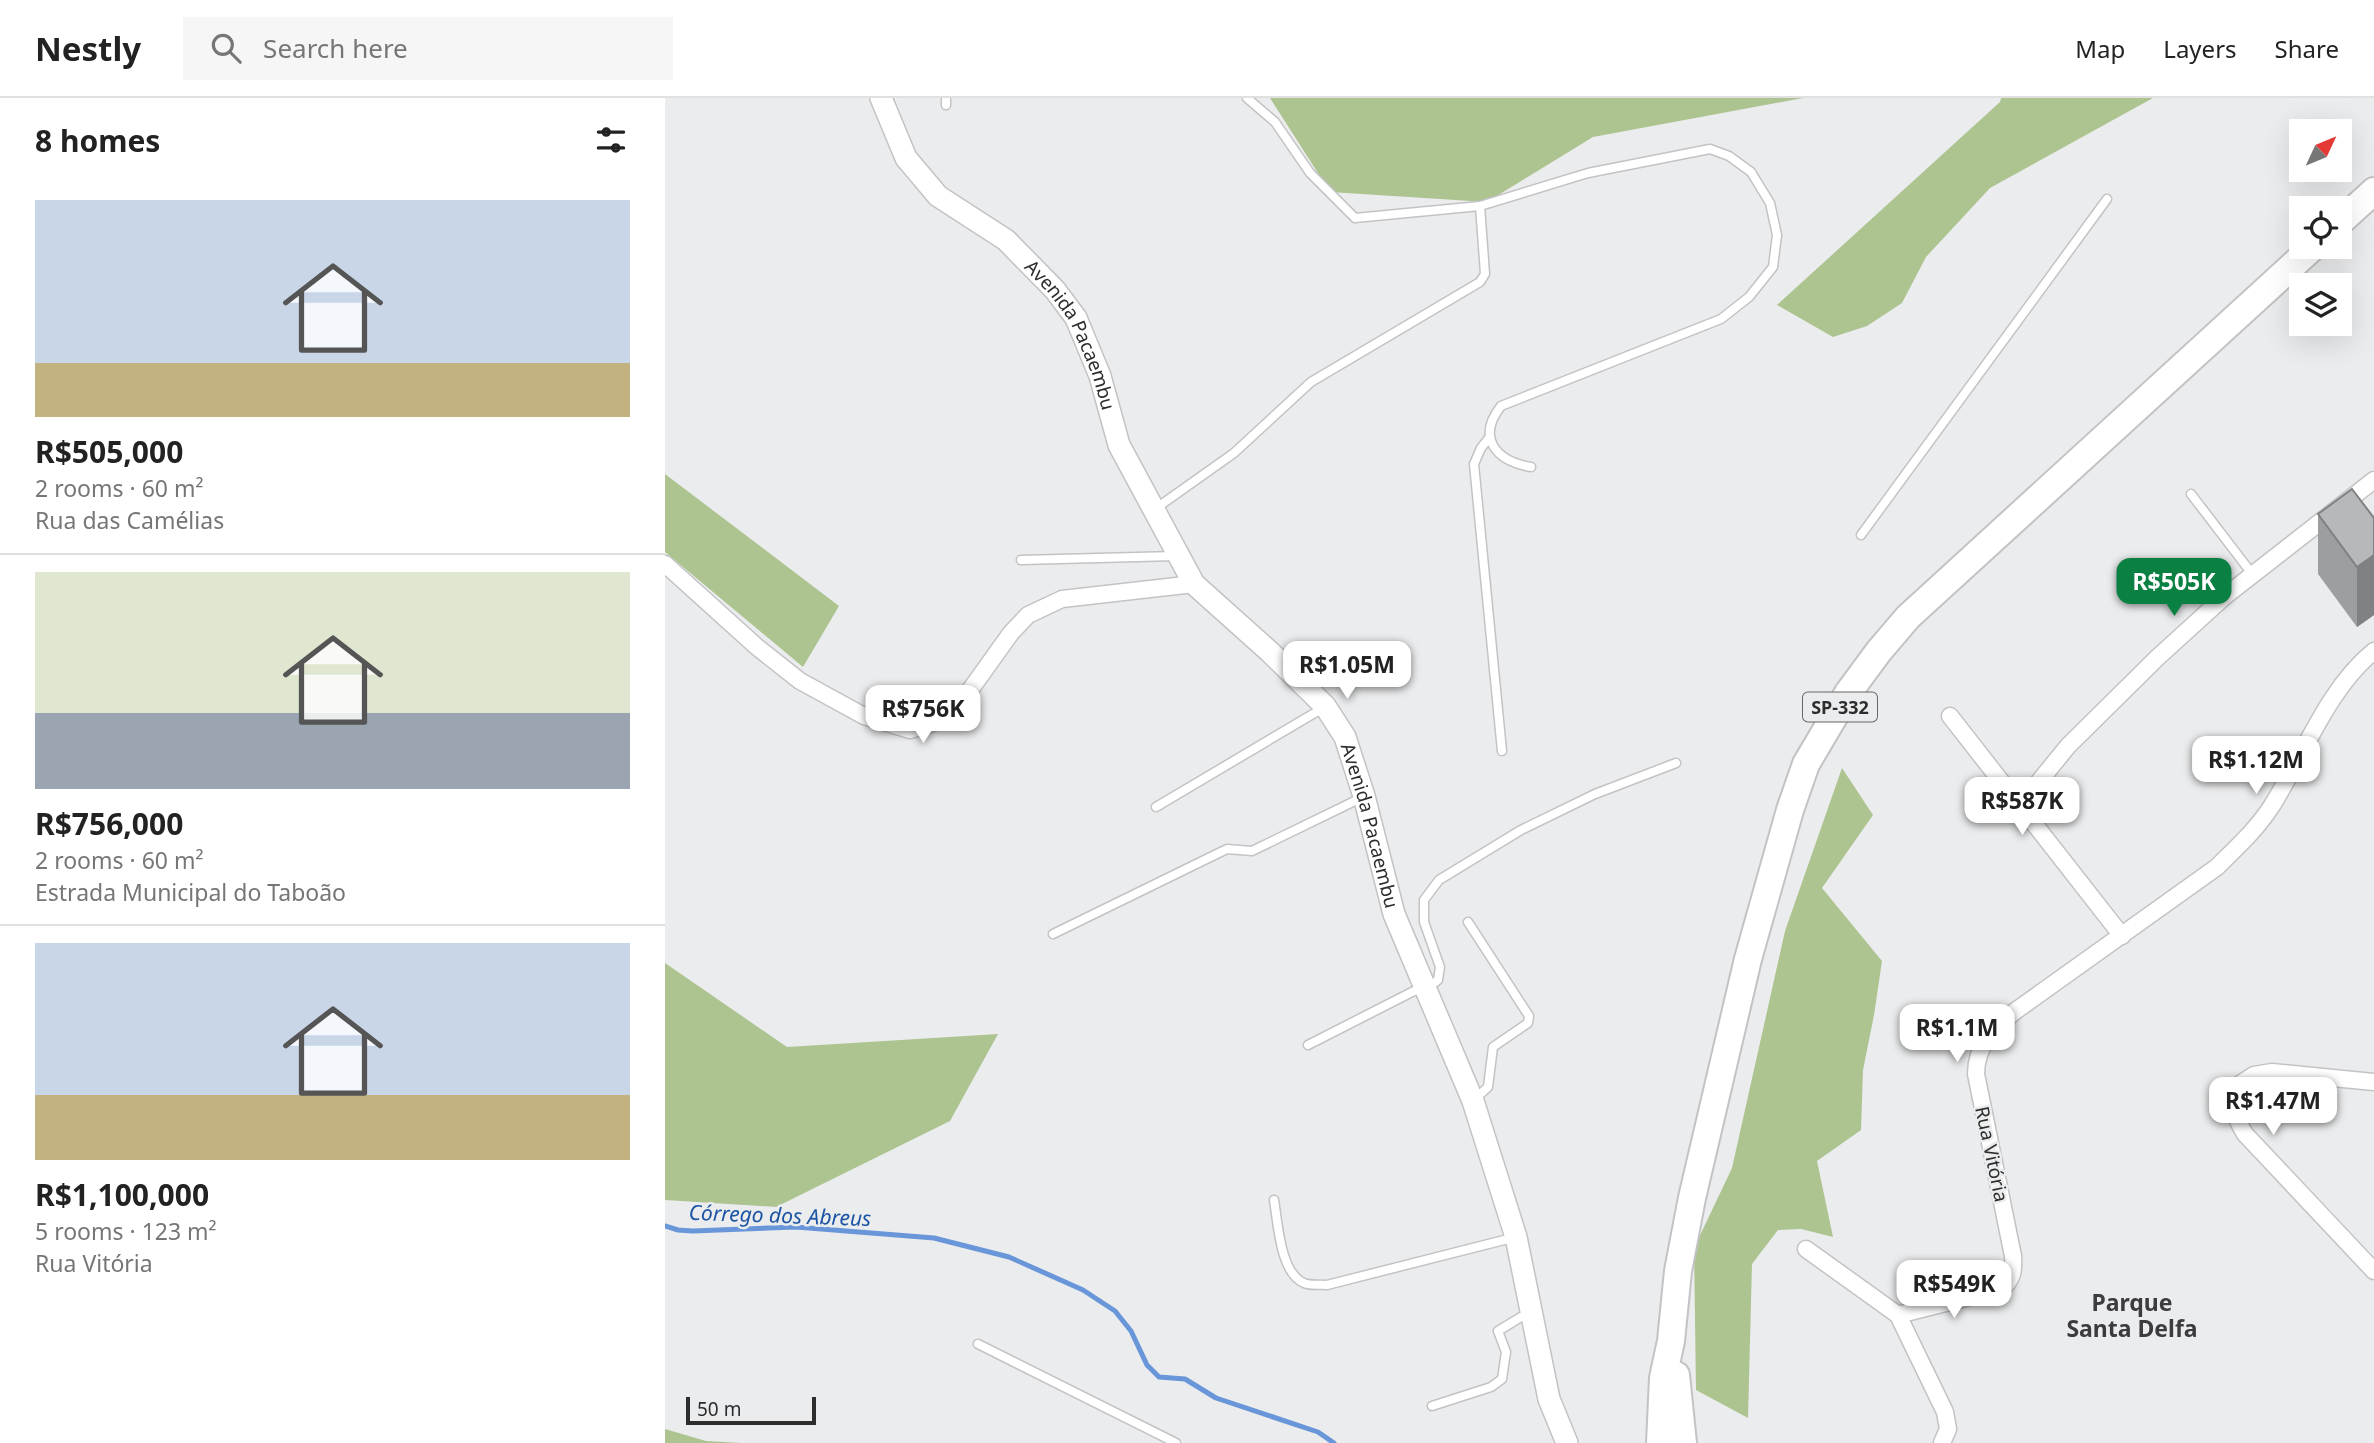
<!DOCTYPE html>
<html lang="en">
<head>
<meta charset="utf-8">
<style>
  :root { --surface:#fff; --page:#f6f6f6; --text:#222; --muted:#767676; --line:#e0e0e0; --accent:#0b8043 }
  body { margin:0; font-family:"Noto Sans",sans-serif; background:var(--page); color:var(--text); height:100vh; display:flex; flex-direction:column; font-size:26px; white-space:nowrap }
  * { box-sizing:border-box; margin:0 }
  p { font-size:23px; color:var(--muted) }
  .icon { flex:none; width:38px; height:38px; fill:none; stroke:currentColor; stroke-width:2; stroke-linecap:round; stroke-linejoin:round }
  .map { position:relative; flex:1; overflow:hidden }
  .panel { display:flex; flex-direction:column; background:var(--surface); width:665px }
  .panel>* { flex:none }
  .needle { width:46px; rotate:46deg }
  .controls { position:absolute; left:1624px; top:21px; display:grid; gap:14px }
  .controls a { display:grid; place-items:center; width:63px; height:63px; border-radius:0px; background:var(--surface); box-shadow:0 7px 28px #0002; font-size:35px }
  .scale { position:absolute; left:21px; bottom:18px; width:130px; box-sizing:border-box; padding-left:7px; border:4px solid #2d2d2e; border-top:0; font-size:19px; line-height:24px; white-space:nowrap; color:#2d2d2e; -webkit-text-stroke:5px #ebeced; paint-order:stroke }
  .price { position:absolute; translate:-50% -60px; padding:0 16px; border-radius:14px; background:#fff; color:#222; font-size:23px; line-height:46px; filter:drop-shadow(0 2px 4px #0008) }
  .price::after { content:''; position:absolute; left:50%; top:42px; width:21px; height:16px; margin-left:-10px; background:inherit; clip-path:polygon(0 0,100% 0,50% 100%) }
  .price.current { background:var(--accent); color:#fff }
  ul { padding:0; list-style:none }
  li { display:grid; align-content:center; gap:14px; height:371px; padding:0 35px }
  li+li { border-top:2px solid var(--line) }
  li span { display:grid; place-items:center; height:217px; border-radius:0px; color:#555 }
  li>.icon { margin-inline-start:auto }
  span .icon { width:126px; height:126px; fill:#fffc; stroke-width:1 }
  li b { font-size:30px }
  h2 { display:flex; justify-content:space-between; align-items:center; height:84px; padding:0 35px; font-size:30px }
  header { display:flex; align-items:center; gap:42px; box-sizing:border-box; height:98px; padding:0 35px; background:var(--surface); border-bottom:2px solid var(--line) }
  header strong { font-size:33px }
  nav { display:flex; gap:38px; margin-inline-start:auto; font-size:24px }
  .search { width:490px; height:63px; background:var(--page); display:flex; align-items:center; gap:18px; box-sizing:border-box; padding:0 24px; border-radius:0px; color:var(--muted); font-size:26px }
  main { display:flex; flex:1; min-height:0 }
  .map>svg:first-child { display:block }
</style>
</head>
<body>
<header>
<strong>Nestly</strong>
<div class="search"><svg class="icon" aria-label="search" viewBox="0 0 24 24"><circle cx="10" cy="10" r="6"/><path d="M15 15l6 6"/></svg>Search here</div>
<nav><a>Map</a><a>Layers</a><a>Share</a></nav>
</header>
<main>
<section class="panel">
<h2>8 homes<svg class="icon" aria-label="filters" viewBox="0 0 24 24"><path d="M4 7h16M4 17h16"/><circle cx="9" cy="7" r="2"/><circle cx="15" cy="17" r="2"/></svg></h2>
<ul>
<li><span style="background:linear-gradient(#c9d6e8 75%,#c2b280 0)"><svg class="icon" aria-label="home" viewBox="0 0 24 24"><path d="M3 11l9-7 9 7M6 9v11h12V9"/></svg></span><div><b>R$505,000</b><p>2 rooms · 60 m²</p><p>Rua das Camélias</p></div></li>
<li><span style="background:linear-gradient(#dfe7d0 65%,#9aa5b1 0)"><svg class="icon" aria-label="home" viewBox="0 0 24 24"><path d="M3 11l9-7 9 7M6 9v11h12V9"/></svg></span><div><b>R$756,000</b><p>2 rooms · 60 m²</p><p>Estrada Municipal do Taboão</p></div></li>
<li><span style="background:linear-gradient(#c9d6e8 70%,#c2b280 0)"><svg class="icon" aria-label="home" viewBox="0 0 24 24"><path d="M3 11l9-7 9 7M6 9v11h12V9"/></svg></span><div><b>R$1,100,000</b><p>5 rooms · 123 m²</p><p>Rua Vitória</p></div></li>
</ul>
</section>
<div class="map">
<svg width="1709" height="1345" viewBox="0 0 1709 1345">
  <rect width="100%" height="100%" fill="#ebeced"/>
  <g fill="#adc491">
    <polygon points="605,0 1138,0 928,39 822,104 665,94"/>
    <polygon points="1336,0 1488,0 1325,90 1261,159 1237,205 1202,228 1168,239 1112,207 1335,4"/>
    <polygon points="0,376 174,508 138,569 0,454"/>
    <polygon points="1177,670 1208,717 1157,790 1217,863 1209,917 1198,972 1196,1032 1152,1063 1168,1139 1136,1131 1113,1132 1087,1166 1083,1320 1031,1292 1029,1150 1067,1070 1120,833"/>
    <polygon points="0,865 122,949 333,936 285,1023 111,1109 0,1102"/>
    <polygon points="0,1331 41,1343 77,1345 0,1345"/>
  </g>
  <g fill="none" stroke-linecap="round" stroke-linejoin="round">
    <polyline stroke="#6996d9" stroke-width="5" points="0,1128 13,1132 28,1133 131,1129 269,1140 344,1159 418,1192 450,1213 466,1233 482,1267 494,1279 520,1281 551,1300 653,1334 669,1345"/>
    <defs>
      <g id="service">
        <polyline points="281,0 281,7"/>
        <path d="M582,0L610,24L645,75L690,120L815,108L923,75L1045,51L1064,58L1086,74L1105,105L1112,137L1108,169L1084,199L1056,221L836,308C811,340 831,363 866,369"/>
        <polyline points="824,340 816,350 809,366 837,653"/>
        <polyline points="1526,396 1588,477"/>
        <polyline points="490,411 569,355 646,284 815,184 820,176 815,108"/>
        <polyline points="1196,437 1442,101"/>
        <polyline points="356,462 510,458"/>
        <polyline points="491,709 658,610"/>
        <polyline points="803,824 864,918 863,925 828,949 823,989 810,1001"/>
        <polyline points="388,836 562,751 587,753 696,700"/>
        <polyline points="643,947 749,893 761,891 773,882 775,869 759,824 759,802 774,782 856,732 930,696 1011,665"/>
        <path d="M609,1102C613,1125 615,1175 639,1185C645,1188 655,1186 662,1187L851,1139"/>
        <polyline points="313,1246 511,1345"/>
        <polyline points="767,1308 826,1289 837,1281 841,1254 833,1233 856,1219 865,1217"/>
      </g>
      <g id="minor">
        <polyline points="0,466 92,549 135,583 199,618 245,632 271,624 298,602 346,535 363,517 397,501 529,486"/>
        <polyline points="1285,618 1457,838"/>
        <polyline points="1355,707 1403,648 1492,560 1559,499 1709,382"/>
        <path d="M1709,984L1607,974L1589,977L1575,986C1568,1009 1567,1015 1580,1036L1709,1173"/>
        <polyline points="1141,1151 1233,1217 1280,1314 1283,1331 1277,1345"/>
        <path d="M1233,1217L1336,1191C1348,1182 1349,1172 1348,1158L1311,976C1311,948 1328,931 1349,914L1552,769C1571,750 1591,732 1606,709C1638,659 1662,591 1709,553"/>
      </g>
      <g id="tertiary">
        <path id="s1" d="M216,0L241,60L273,98L341,142L390,192L411,220L435,278L454,347L529,486L605,554L660,608L680,639L699,698L729,816L808,1003L851,1139L884,1301L902,1345"/>
      </g>
      <g id="primary">
        <polyline points="1675,124 1709,93"/>
        <polyline points="1011,1277 1018,1345"/>
        <polyline points="995,1345 998,1280 1006,1243 1013,1173 1027,1100 1083,861 1125,712 1141,666 1183,595 1214,553 1243,519 1648,149"/>
      </g>
    </defs>
    <use href="#service" stroke="#c3c3c5" stroke-width="11"/>
    <use href="#minor" stroke="#c3c3c5" stroke-width="19"/>
    <use href="#tertiary" stroke="#c3c3c5" stroke-width="24"/>
    <use href="#primary" stroke="#c3c3c5" stroke-width="30"/>
    <use href="#service" stroke="#fff" stroke-width="8"/>
    <use href="#minor" stroke="#fff" stroke-width="16"/>
    <use href="#tertiary" stroke="#fff" stroke-width="21"/>
    <use href="#primary" stroke="#fff" stroke-width="26"/>
  </g>
  <polygon fill="#9d9e9f" points="1653,416 1709,420 1709,517 1692,529 1653,476"/>
  <polygon fill="#808182" points="1709,457 1709,517 1692,529 1692,469"/>
  <polygon fill="#b7b8b9" stroke="#808182" stroke-width="2" points="1687,391 1709,420 1709,457 1692,469 1653,416"/>
  <g text-anchor="middle" dominant-baseline="central" stroke-width="5" stroke-linejoin="round" paint-order="stroke">
    <rect fill="#ebeced" stroke="#666667" stroke-width="2" x="1138" y="594.5" width="74" height="29" rx="5"/>
    <g font-size="18" font-weight="bold" fill="#2d2d2e">
      <text x="1175" y="609">SP-332</text>
    </g>
    <g font-size="19" fill="#2d2d2e" stroke="#ebeced">
      <text stroke="none"><textPath href="#s1" startOffset="313">Avenida Pacaembu</textPath></text>
      <text stroke="none"><textPath href="#s1" startOffset="901">Avenida Pacaembu</textPath></text>
      <text transform="translate(1327 1056) rotate(78)">Rua Vitória</text>
    </g>
    <g font-size="21" font-style="italic" fill="#1c54a5" stroke="#ebeced">
      <text transform="translate(115 1117) rotate(2)">Córrego dos Abreus</text>
    </g>
    <g font-size="23" font-weight="bold" fill="#3c3c3e" stroke="#ebeced">
      <text x="1467" y="1204">Parque<tspan x="1467" dy="26">Santa Delfa</tspan></text>
    </g>
  </g>
</svg>
<div class="controls">
<a><svg class="needle" viewBox="-14 -14 28 28"><path d="M0-13l5 13h-10z" fill="#e53935"/><path d="M0 13l5-13h-10z" fill="#767676"/></svg></a>
<a><svg class="icon" aria-label="locate" viewBox="0 0 24 24"><circle cx="12" cy="12" r="6"/><path d="M12 2v4M12 18v4M2 12h4M18 12h4"/></svg></a>
<a><svg class="icon" aria-label="layers" viewBox="0 0 24 24"><path d="M12 4l9 5-9 5-9-5zM3 14l9 5 9-5"/></svg></a>
</div>
<div class="scale">50 m</div>
<b class="price current" style="left:1509px;top:520px">R$505K</b>
<b class="price" style="left:682px;top:603px">R$1.05M</b>
<b class="price" style="left:258px;top:647px">R$756K</b>
<b class="price" style="left:1591px;top:698px">R$1.12M</b>
<b class="price" style="left:1357px;top:739px">R$587K</b>
<b class="price" style="left:1292px;top:966px">R$1.1M</b>
<b class="price" style="left:1608px;top:1039px">R$1.47M</b>
<b class="price" style="left:1289px;top:1222px">R$549K</b>
</div>
</main>
</body>
</html>
